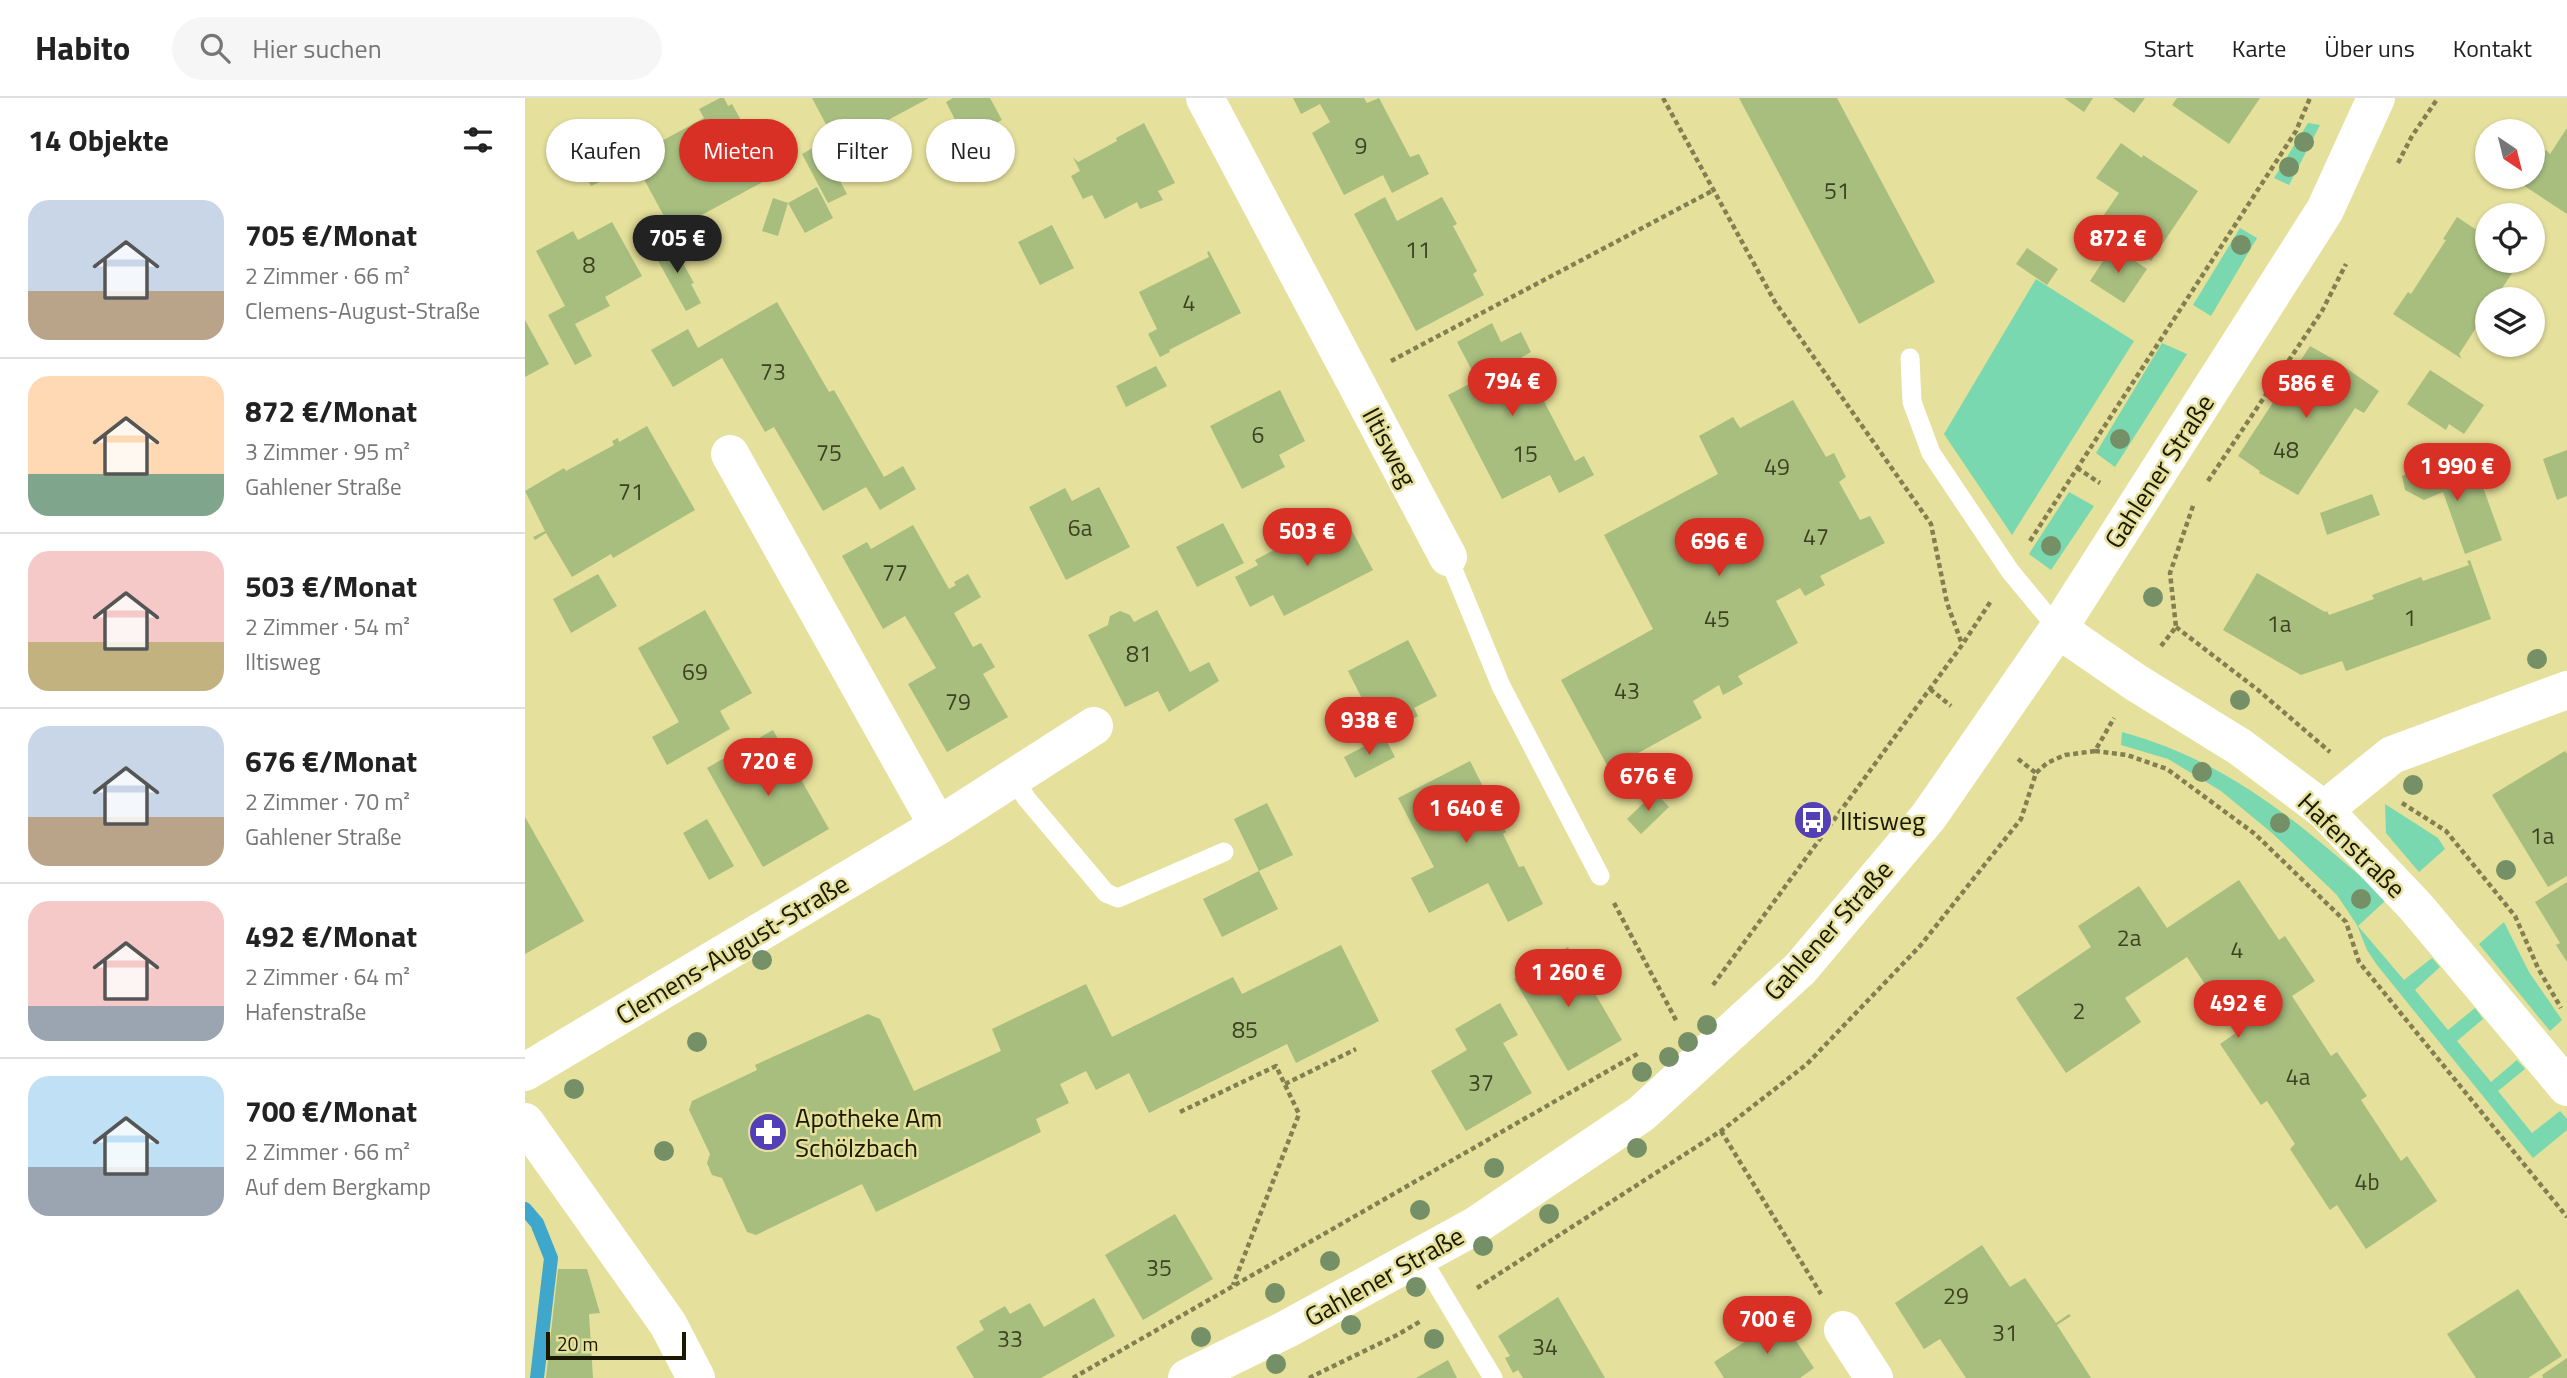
<!DOCTYPE html>
<html lang="de">
<head>
<meta charset="utf-8">
<style>
  :root { --surface:#fff; --page:#f6f6f6; --text:#222; --muted:#767676; --line:#e0e0e0; --accent:#d93025 }
  body { margin:0; font-family:"Titillium Web",sans-serif; background:var(--page); color:var(--text); height:100vh; display:flex; flex-direction:column; font-size:26px; white-space:nowrap }
  * { box-sizing:border-box; margin:0 }
  p { font-size:23px; color:var(--muted) }
  .icon { flex:none; width:38px; height:38px; fill:none; stroke:currentColor; stroke-width:2; stroke-linecap:round; stroke-linejoin:round }
  .map { position:relative; flex:1; overflow:hidden }
  .drawer { display:flex; flex-direction:column; background:var(--surface); width:525px }
  .drawer>* { flex:none }
  .hud { position:absolute; left:21px; top:21px; width:665px; height:63px; display:flex; gap:14px }
  .needle { width:46px; rotate:145deg }
  .controls { position:absolute; left:1950px; top:21px; display:grid; gap:14px }
  .controls a { display:grid; place-items:center; width:70px; height:70px; border-radius:50%; background:var(--surface); box-shadow:0 2px 5px #0004; font-size:35px }
  .scale { position:absolute; left:21px; bottom:18px; width:140px; box-sizing:border-box; padding-left:7px; border:4px solid #1a1800; border-top:0; font-size:19px; line-height:24px; white-space:nowrap; color:#1a1800; -webkit-text-stroke:5px #e5e09b; paint-order:stroke }
  .price { position:absolute; translate:-50% -60px; padding:0 16px; border-radius:24px; background:var(--accent); color:#fff; font-size:23px; line-height:46px; filter:drop-shadow(0 2px 4px #0008) }
  .price::after { content:''; position:absolute; left:50%; top:42px; width:21px; height:16px; margin-left:-10px; background:inherit; clip-path:polygon(0 0,100% 0,50% 100%) }
  .price.on { background:#222; color:#fff }
  ul { padding:0; list-style:none }
  li { display:flex; align-items:center; gap:21px; height:175px; padding:0 28px }
  li+li { border-top:2px solid var(--line) }
  li span { display:grid; place-items:center; flex:none; width:196px; height:140px; border-radius:21px; color:#555 }
  li>.icon { margin-inline-start:auto }
  span .icon { width:84px; height:84px; fill:#fffc; stroke-width:1 }
  li b { font-size:30px }
  h2 { display:flex; justify-content:space-between; align-items:center; height:84px; padding:0 28px; font-size:30px }
  .chip { padding:0 24px; border-radius:32px; background:var(--surface); box-shadow:0 2px 5px #0004; font-size:24px; line-height:63px }
  .chip.on { background:var(--accent); color:#fff }
  header { display:flex; align-items:center; gap:42px; box-sizing:border-box; height:98px; padding:0 35px; background:var(--surface); border-bottom:2px solid var(--line) }
  header strong { font-size:33px }
  nav { display:flex; gap:38px; margin-inline-start:auto; font-size:24px }
  .search { width:490px; height:63px; background:var(--page); display:flex; align-items:center; gap:18px; box-sizing:border-box; padding:0 24px; border-radius:38px; color:var(--muted); font-size:26px }
  main { display:flex; flex:1; min-height:0 }
  .map>svg:first-child { display:block }
</style>
</head>
<body>
<header>
<strong>Habito</strong>
<div class="search"><svg class="icon" aria-label="search" viewBox="0 0 24 24"><circle cx="10" cy="10" r="6"/><path d="M15 15l6 6"/></svg>Hier suchen</div>
<nav><a>Start</a><a>Karte</a><a>Über uns</a><a>Kontakt</a></nav>
</header>
<main>
<section class="drawer">
<h2>14 Objekte<svg class="icon" aria-label="filters" viewBox="0 0 24 24"><path d="M4 7h16M4 17h16"/><circle cx="9" cy="7" r="2"/><circle cx="15" cy="17" r="2"/></svg></h2>
<ul>
<li><span style="background:linear-gradient(#c9d6e8 65%,#b9a48a 0)"><svg class="icon" aria-label="home" viewBox="0 0 24 24"><path d="M3 11l9-7 9 7M6 9v11h12V9"/></svg></span><div><b>705 €/Monat</b><p>2 Zimmer · 66 m²</p><p>Clemens-August-Straße</p></div></li>
<li><span style="background:linear-gradient(#ffd9b3 70%,#7fa58c 0)"><svg class="icon" aria-label="home" viewBox="0 0 24 24"><path d="M3 11l9-7 9 7M6 9v11h12V9"/></svg></span><div><b>872 €/Monat</b><p>3 Zimmer · 95 m²</p><p>Gahlener Straße</p></div></li>
<li><span style="background:linear-gradient(#f6c9c9 65%,#c2b280 0)"><svg class="icon" aria-label="home" viewBox="0 0 24 24"><path d="M3 11l9-7 9 7M6 9v11h12V9"/></svg></span><div><b>503 €/Monat</b><p>2 Zimmer · 54 m²</p><p>Iltisweg</p></div></li>
<li><span style="background:linear-gradient(#c9d6e8 65%,#b9a48a 0)"><svg class="icon" aria-label="home" viewBox="0 0 24 24"><path d="M3 11l9-7 9 7M6 9v11h12V9"/></svg></span><div><b>676 €/Monat</b><p>2 Zimmer · 70 m²</p><p>Gahlener Straße</p></div></li>
<li><span style="background:linear-gradient(#f6c9c9 75%,#9aa5b1 0)"><svg class="icon" aria-label="home" viewBox="0 0 24 24"><path d="M3 11l9-7 9 7M6 9v11h12V9"/></svg></span><div><b>492 €/Monat</b><p>2 Zimmer · 64 m²</p><p>Hafenstraße</p></div></li>
<li><span style="background:linear-gradient(#bfe0f5 65%,#9aa5b1 0)"><svg class="icon" aria-label="home" viewBox="0 0 24 24"><path d="M3 11l9-7 9 7M6 9v11h12V9"/></svg></span><div><b>700 €/Monat</b><p>2 Zimmer · 66 m²</p><p>Auf dem Bergkamp</p></div></li>
</ul>
</section>
<div class="map">
<svg width="2042" height="1280" viewBox="0 0 2042 1280">
  <rect width="100%" height="100%" fill="#e5e09b"/>
  <g fill="#79d8af">
    <polygon points="1783,25 1795,27 1764,87 1749,80"/>
    <polygon points="1715,130 1732,140 1686,218 1668,207"/>
    <polygon points="1511,181 1609,243 1487,437 1419,336"/>
    <polygon points="1637,245 1662,256 1590,369 1571,355"/>
    <polygon points="1544,394 1569,408 1526,472 1504,456"/>
    <path d="M1597,634C1702,663 1769,721 1849,790L1860,803L1833,828L1879,882L1907,860L1915,869L1890,892L1923,932L1950,910L1958,921L1932,943L1966,984L1992,962L2000,971L1973,993L2007,1035L2035,1013L2042,1021V1032L2008,1060L1852,867L1842,852L1832,827L1812,797L1747,735L1696,693L1643,661L1596,647Z"/>
    <polygon points="1860,706 1913,740 1920,751 1894,774 1861,735"/>
    <polygon points="1979,824 2004,874 2037,922 2025,933 1954,846"/>
  </g>
  <g fill="none" stroke-linecap="round" stroke-linejoin="round">
    <polyline stroke="#3ea7cb" stroke-width="14" points="0,1111 12,1125 26,1160 12,1280"/>
  </g>
  <g fill="#a7be7f">
    <polygon points="195,0 199,0 203,8 207,6 218,26 229,22 242,52 235,57 247,79 147,133 107,59 109,58 104,48 128,35 133,45 179,20 174,11"/>
    <polygon points="287,0 404,0 313,49"/>
    <polygon points="428,0 465,0 477,22 440,41 421,4"/>
    <polygon points="768,0 839,0 842,5 854,0 885,59 894,56 904,76 867,95 858,77 819,97 787,35 805,24 795,6 776,16"/>
    <polygon points="1214,0 1312,0 1410,184 1334,226"/>
    <polygon points="1539,0 1568,0 1559,14"/>
    <polygon points="1588,0 1620,0 1609,15"/>
    <polygon points="1652,0 1735,0 1704,46 1647,7"/>
    <polygon points="619,25 650,85 633,93 638,102 615,111 612,104 580,121 567,97 558,101 546,78 555,73 548,59 553,64 592,43 591,40"/>
    <polygon points="2042,30 2042,116 1998,87 2004,79 2007,79 2007,73 2021,52 2025,56"/>
    <polygon points="1596,45 1617,60 1618,57 1673,93 1626,163 1572,127 1594,95 1571,80"/>
    <polygon points="295,46 322,96 303,105 277,56"/>
    <polygon points="75,60 85,79 66,88 57,70"/>
    <polygon points="292,89 308,120 280,135 263,105"/>
    <polygon points="860,99 872,123 917,99 932,126 928,128 952,173 948,176 959,197 891,233 829,116"/>
    <polygon points="248,100 263,105 253,138 237,133"/>
    <polygon points="1932,119 1959,137 1962,132 1962,163 1995,163 1970,201 1962,201 1962,213 1934,256 1937,261 1868,216 1883,194 1886,196 1921,142 1918,141"/>
    <polygon points="87,124 117,178 80,199 85,208 50,226 67,258 50,267 23,217 40,208 11,153 48,133 53,142"/>
    <polygon points="527,127 549,170 515,187 493,144"/>
    <polygon points="145,142 169,185 166,186 176,205 161,213 127,152"/>
    <polygon points="1588,148 1622,171 1599,205 1565,183"/>
    <polygon points="1502,150 1533,171 1522,187 1491,166"/>
    <polygon points="684,153 716,215 644,252 645,254 635,259 623,236 632,231 614,194 684,159 682,154"/>
    <polygon points="252,204 304,294 309,292 359,379 378,368 391,391 355,412 341,389 298,413 249,329 240,334 197,260 148,289 126,252 163,231 173,250"/>
    <polygon points="0,222 24,266 0,279"/>
    <polygon points="967,225 976,244 996,234 1006,254 997,259 1022,309 1050,363 1059,358 1069,377 1034,395 1025,377 977,401 923,297 952,282 932,244"/>
    <polygon points="1785,248 1808,261 1854,293 1839,315 1830,310 1773,397 1734,375 1735,373 1713,358"/>
    <polygon points="631,268 642,288 601,309 591,288"/>
    <polygon points="1905,272 1959,307 1939,336 1924,326 1921,332 1882,306"/>
    <polygon points="755,292 780,343 754,357 760,369 717,391 685,328"/>
    <polygon points="1268,302 1301,359 1309,355 1321,379 1314,384 1335,422 1345,418 1360,445 1295,478 1300,487 1280,498 1275,490 1251,503 1273,545 1213,578 1218,586 1198,597 1194,587 1168,603 1177,620 1084,671 1036,582 1128,531 1079,437 1193,376 1174,338 1208,319 1215,330"/>
    <polygon points="122,328 170,412 88,460 86,456 47,479 21,435 10,442 8,439 20,433 0,393 39,370 41,373 89,347 87,343 93,340 94,344"/>
    <polygon points="2042,352 2042,398 2032,402 2018,361"/>
    <polygon points="1920,359 1932,389 1955,381 1977,442 1940,456 1918,394 1899,402 1880,392 1877,378"/>
    <polygon points="574,389 605,449 541,482 504,409 540,390 547,403"/>
    <polygon points="1847,396 1855,417 1802,437 1795,415"/>
    <polygon points="818,416 848,472 759,518 748,497 725,509 710,479 733,467 730,462"/>
    <polygon points="698,425 719,465 672,489 651,449"/>
    <polygon points="388,427 424,491 431,487 429,484 443,476 456,499 429,515 448,549 456,545 470,569 458,576 483,619 422,654 383,586 411,570 380,518 358,531 317,458 342,444 346,451"/>
    <polygon points="1945,462 1966,521 1821,573 1817,563 1776,577 1698,532 1732,475 1800,514 1802,513 1804,517 1849,501 1847,497 1896,479 1898,483 1944,467 1942,463"/>
    <polygon points="73,476 92,508 46,535 28,501"/>
    <polygon points="180,512 227,595 195,613 205,631 142,667 127,639 154,624 113,550"/>
    <polygon points="632,512 665,574 684,564 694,583 644,614 633,593 600,609 563,537 583,527 585,518 595,513 605,517 609,524"/>
    <polygon points="883,542 912,598 889,610 893,618 878,626 873,618 851,628 823,573"/>
    <polygon points="248,632 304,731 238,769 182,670"/>
    <polygon points="859,638 870,659 830,680 819,659"/>
    <polygon points="2040,653 2042,656 2042,778 2023,789 1967,697"/>
    <polygon points="945,663 981,734 978,736 994,769 999,768 1018,806 983,824 963,785 904,815 886,780 909,769 873,700"/>
    <polygon points="1130,694 1144,709 1116,736 1102,721"/>
    <polygon points="742,705 768,757 734,773 753,811 697,839 678,801 734,773 709,721"/>
    <polygon points="0,719 59,823 0,856"/>
    <polygon points="182,721 209,768 184,782 158,735"/>
    <polygon points="1714,782 1754,842 1760,838 1790,883 1767,898 1806,958 1812,954 1842,998 1836,1002 1876,1063 1882,1058 1912,1103 1841,1151 1812,1107 1805,1112 1765,1051 1770,1046 1742,1003 1736,1007 1695,946 1718,930 1689,887 1683,891 1662,859 1600,900 1616,924 1541,975 1491,900 1566,849 1553,828 1614,788 1642,830"/>
    <polygon points="2042,784 2042,864 2031,847 2035,845 2010,804"/>
    <polygon points="816,847 854,923 771,965 762,946 624,1015 604,975 571,992 561,973 535,986 544,1005 511,1021 516,1034 351,1114 337,1086 231,1137 222,1134 197,1080 187,1077 182,1065 185,1056 164,1012 167,1003 232,972 230,967 343,916 355,921 389,993 476,953 467,931 561,886 587,939 708,879 717,896"/>
    <polygon points="1043,849 1097,942 1043,973 989,881"/>
    <polygon points="975,905 993,937 978,945 1007,995 941,1033 906,973 942,952 930,931"/>
    <polygon points="650,1116 688,1181 618,1222 580,1157"/>
    <polygon points="1457,1147 1485,1189 1500,1180 1531,1225 1544,1216 1546,1218 1532,1227 1566,1280 1441,1280 1415,1241 1399,1251 1370,1205"/>
    <polygon points="33,1171 62,1171 75,1215 64,1216 68,1280 21,1280"/>
    <polygon points="1993,1191 2037,1258 2003,1280 1951,1280 1922,1236"/>
    <polygon points="1033,1199 1080,1280 998,1280 993,1272 988,1275 980,1260 985,1258 973,1238"/>
    <polygon points="569,1200 590,1238 516,1280 449,1280 431,1249 459,1232 454,1223 480,1208 485,1216 505,1205 519,1229"/>
    <polygon points="1256,1220 1289,1270 1275,1280 1199,1280 1189,1264"/>
    <polygon points="2042,1260 2042,1280 2018,1280 2017,1277"/>
    <polygon points="923,1262 932,1280 891,1280"/>
  </g>
  <g fill="none" stroke-linecap="round" stroke-linejoin="round">
    <g stroke="#837f50" stroke-width="4.5" stroke-dasharray="5 3.5" stroke-linecap="butt">
      <polyline points="1138,0 1250,204 1406,426 1422,505 1437,546"/>
      <polyline points="1873,65 1887,38 1913,0"/>
      <polyline points="866,263 1187,93"/>
      <polyline points="1552,370 1575,385"/>
      <polyline points="1683,383 1797,213 1821,166"/>
      <polyline points="1505,443 1771,33 1785,0"/>
      <polyline points="1651,529 1733,592 1805,654"/>
      <polyline points="1636,548 1651,529 1645,475 1669,405"/>
      <polyline points="1405,591 1426,608"/>
      <polyline points="1570,653 1602,657 1642,671 1730,736 1821,824 1834,864 2042,1119"/>
      <polyline points="1493,661 1511,675"/>
      <polyline points="1877,705 1921,733 1990,818 2013,870 2036,910"/>
      <polyline points="1089,805 1152,924"/>
      <polyline points="1188,887 1437,547 1466,503"/>
      <polyline points="760,986 831,951"/>
      <polyline points="655,1014 751,968 774,1016 708,1187"/>
      <polyline points="1196,1033 1296,1196"/>
      <polyline points="952,1190 1196,1033 1282,966 1395,848 1496,721 1511,675 1522,665 1540,657 1570,653 1589,620"/>
      <polyline points="548,1280 1114,955"/>
      <polyline points="784,1280 872,1237 896,1223"/>
    </g>
    <g stroke="#fff" stroke-width="19">
      <polyline points="1385,260 1387,304 1406,355 1485,473 1533,531"/>
      <polyline points="923,459 976,588 1075,778"/>
      <polyline points="488,680 501,700 581,795 593,800 699,754"/>
      <polyline points="895,1158 968,1280"/>
    </g>
    <g stroke="#fff" stroke-width="38">
      <polyline points="680,0 923,459"/>
      <polyline points="205,356 413,728"/>
      <polyline points="1533,531 1610,584 1715,649 1799,712 1891,809 2042,989"/>
      <polyline points="1799,712 1867,657 2042,592"/>
      <polyline points="0,974 413,728 569,628"/>
      <polyline points="0,1024 143,1226 171,1280"/>
      <polyline points="1318,1232 1349,1280"/>
    </g>
    <polyline stroke="#fff" stroke-width="38" points="662,1280 762,1231 950,1128 1116,1016 1275,871 1404,718 1533,531 1800,112 1851,0"/>
  </g>
  <g fill="#759066">
    <circle cx="1779" cy="44" r="10"/>
    <circle cx="1764" cy="69" r="10"/>
    <circle cx="1716" cy="147" r="10"/>
    <circle cx="1595" cy="341" r="10"/>
    <circle cx="1526" cy="448" r="10"/>
    <circle cx="1628" cy="499" r="10"/>
    <circle cx="2012" cy="561" r="10"/>
    <circle cx="1715" cy="602" r="10"/>
    <circle cx="1677" cy="674" r="10"/>
    <circle cx="1888" cy="687" r="10"/>
    <circle cx="1755" cy="725" r="10"/>
    <circle cx="1981" cy="772" r="10"/>
    <circle cx="1836" cy="801" r="10"/>
    <circle cx="237" cy="862" r="10"/>
    <circle cx="1182" cy="927" r="10"/>
    <circle cx="172" cy="944" r="10"/>
    <circle cx="1163" cy="944" r="10"/>
    <circle cx="1144" cy="959" r="10"/>
    <circle cx="1117" cy="974" r="10"/>
    <circle cx="49" cy="991" r="10"/>
    <circle cx="1112" cy="1050" r="10"/>
    <circle cx="139" cy="1053" r="10"/>
    <circle cx="969" cy="1070" r="10"/>
    <circle cx="895" cy="1112" r="10"/>
    <circle cx="1024" cy="1116" r="10"/>
    <circle cx="958" cy="1148" r="10"/>
    <circle cx="805" cy="1163" r="10"/>
    <circle cx="891" cy="1189" r="10"/>
    <circle cx="750" cy="1195" r="10"/>
    <circle cx="826" cy="1227" r="10"/>
    <circle cx="676" cy="1239" r="10"/>
    <circle cx="909" cy="1241" r="10"/>
    <circle cx="751" cy="1266" r="10"/>
  </g>
  <defs>
    <symbol id="bus-disc" viewBox="-11 -11 22 22"><circle r="9.5" fill="#533fb6" stroke="#e5e09b"/><path d="M-5-6H5V4H4V6H2V4H-2V6H-4V4H-5ZM-3.5-4V0h7V-4ZM-3.5 1.2v1.5H-2V1.2ZM2 1.2v1.5H3.5V1.2Z" fill="#fff"/></symbol>
    <symbol id="pharmacy-disc" viewBox="-11 -11 22 22"><circle r="9.5" fill="#533fb6" stroke="#e5e09b"/><path d="M-2-6h4v4h4v4h-4v4h-4v-4h-4v-4h4Z" fill="#fff"/></symbol>
  </defs>
  <g fill-rule="evenodd">
    <use href="#bus-disc" x="1266" y="700" width="44" height="44"/>
    <use href="#pharmacy-disc" x="221" y="1012" width="44" height="44"/>
  </g>
  <g text-anchor="middle" dominant-baseline="central" stroke-width="5" stroke-linejoin="round" paint-order="stroke">
    <g font-size="23" fill="#3d4220">
      <text x="836" y="47">9</text>
      <text x="1312" y="92">51</text>
      <text x="893" y="151">11</text>
      <text x="64" y="166">8</text>
      <text x="664" y="204">4</text>
      <text x="248" y="273">73</text>
      <text x="733" y="336">6</text>
      <text x="1761" y="351">48</text>
      <text x="304" y="354">75</text>
      <text x="1000" y="355">15</text>
      <text x="1252" y="368">49</text>
      <text x="106" y="393">71</text>
      <text x="555" y="429">6a</text>
      <text x="1291" y="438">47</text>
      <text x="370" y="474">77</text>
      <text x="1885" y="519">1</text>
      <text x="1192" y="520">45</text>
      <text x="1754" y="525">1a</text>
      <text x="614" y="555">81</text>
      <text x="170" y="573">69</text>
      <text x="1102" y="592">43</text>
      <text x="433" y="603">79</text>
      <text x="2017" y="737">1a</text>
      <text x="1604" y="839">2a</text>
      <text x="1712" y="851">4</text>
      <text x="1554" y="912">2</text>
      <text x="720" y="931">85</text>
      <text x="1773" y="978">4a</text>
      <text x="956" y="984">37</text>
      <text x="1842" y="1083">4b</text>
      <text x="634" y="1169">35</text>
      <text x="1431" y="1197">29</text>
      <text x="1480" y="1234">31</text>
      <text x="485" y="1240">33</text>
      <text x="1020" y="1248">34</text>
    </g>
    <g font-size="26" fill="#1a1800" stroke="#e5e09b">
      <text transform="translate(865 349) rotate(62)">Iltisweg</text>
      <text transform="translate(1634 373) rotate(-57)">Gahlener Straße</text>
      <text transform="translate(1827 747) rotate(44)">Hafenstraße</text>
      <text transform="translate(1303 832) rotate(-48)">Gahlener Straße</text>
      <text transform="translate(207 851) rotate(-31)">Clemens-August-Straße</text>
      <text transform="translate(859 1178) rotate(-29)">Gahlener Straße</text>
    </g>
    <g font-size="26" fill="#1a1800" stroke="#e5e09b" text-anchor="start">
      <text x="1315" y="722">Iltisweg</text>
      <text x="270" y="1019">Apotheke Am<tspan x="270" dy="30">Schölzbach</tspan></text>
    </g>
  </g>
</svg>
<div class="controls">
<a><svg class="needle" viewBox="-14 -14 28 28"><path d="M0-13l5 13h-10z" fill="#e53935"/><path d="M0 13l5-13h-10z" fill="#767676"/></svg></a>
<a><svg class="icon" aria-label="locate" viewBox="0 0 24 24"><circle cx="12" cy="12" r="6"/><path d="M12 2v4M12 18v4M2 12h4M18 12h4"/></svg></a>
<a><svg class="icon" aria-label="layers" viewBox="0 0 24 24"><path d="M12 4l9 5-9 5-9-5zM3 14l9 5 9-5"/></svg></a>
</div>
<div class="scale">20 m</div>
<b class="price on" style="left:152px;top:177px">705 €</b>
<b class="price" style="left:1593px;top:177px">872 €</b>
<b class="price" style="left:987px;top:320px">794 €</b>
<b class="price" style="left:1781px;top:322px">586 €</b>
<b class="price" style="left:1932px;top:405px">1 990 €</b>
<b class="price" style="left:782px;top:470px">503 €</b>
<b class="price" style="left:1194px;top:480px">696 €</b>
<b class="price" style="left:844px;top:659px">938 €</b>
<b class="price" style="left:243px;top:700px">720 €</b>
<b class="price" style="left:1123px;top:715px">676 €</b>
<b class="price" style="left:941px;top:747px">1 640 €</b>
<b class="price" style="left:1043px;top:911px">1 260 €</b>
<b class="price" style="left:1713px;top:942px">492 €</b>
<b class="price" style="left:1242px;top:1258px">700 €</b>
<div class="hud">
<a class="chip">Kaufen</a>
<a class="chip on">Mieten</a>
<a class="chip">Filter</a>
<a class="chip">Neu</a>
</div>
</div>
</main>
</body>
</html>
